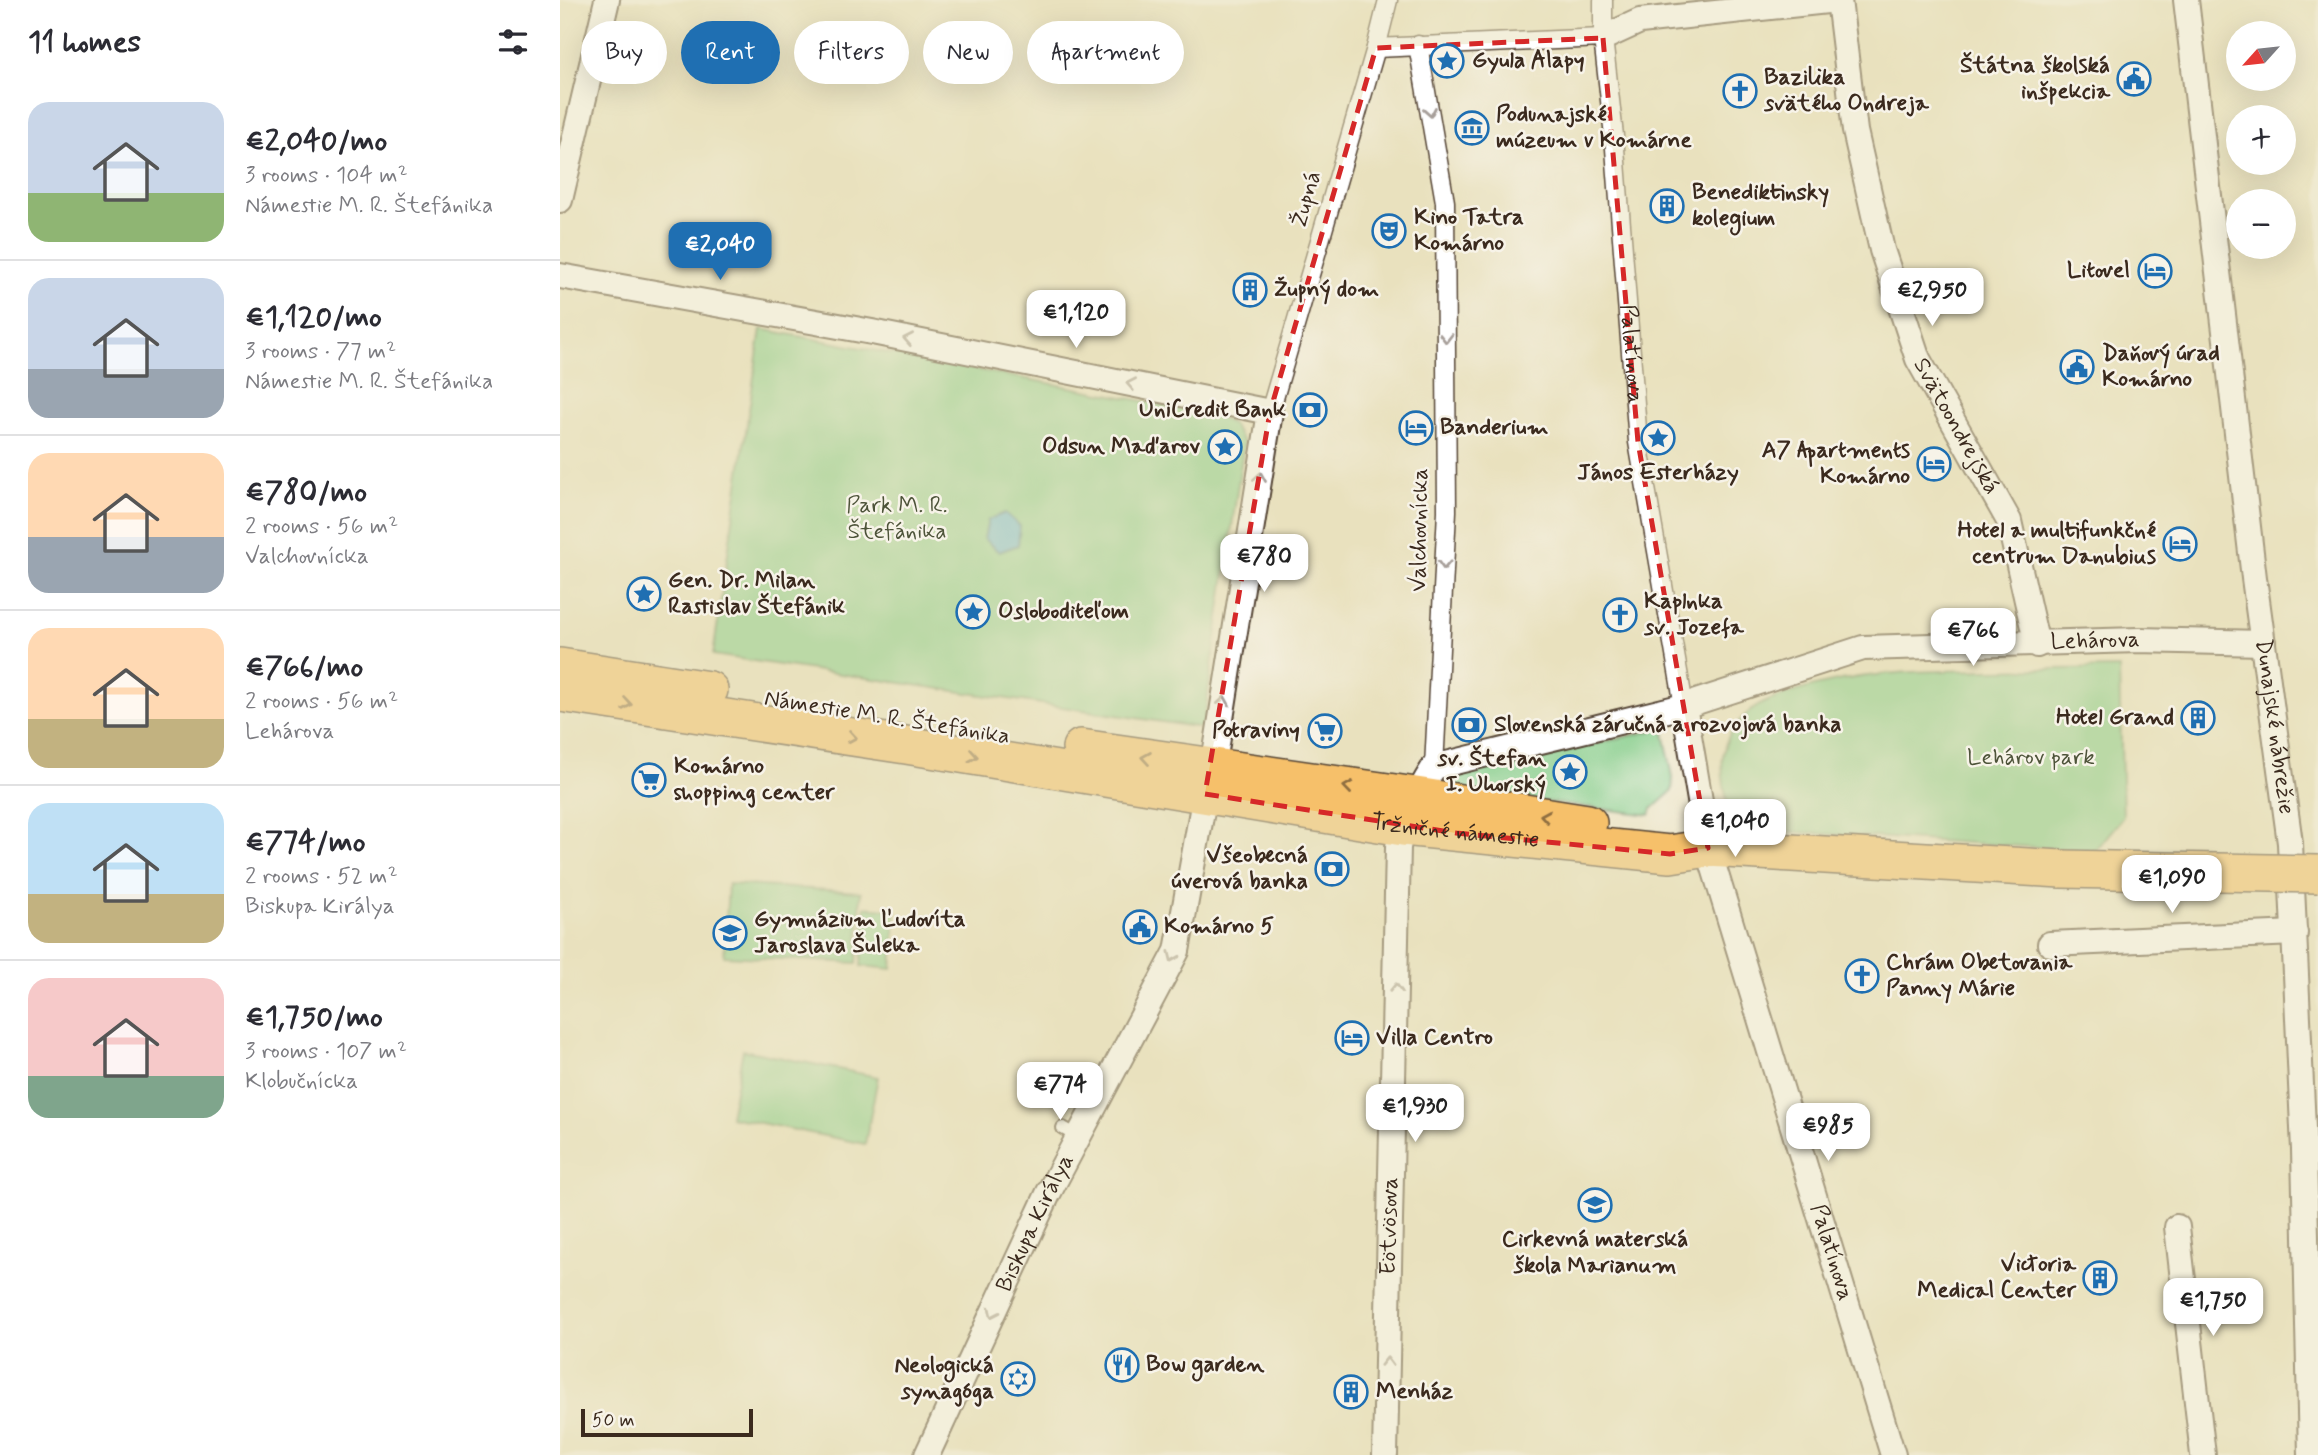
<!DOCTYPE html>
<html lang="en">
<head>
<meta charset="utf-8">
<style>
  :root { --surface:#fff; --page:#f7f7f7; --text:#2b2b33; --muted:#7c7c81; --line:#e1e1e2; --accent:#1f6fb2 }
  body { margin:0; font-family:Mynerve,sans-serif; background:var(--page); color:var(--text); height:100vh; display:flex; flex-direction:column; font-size:26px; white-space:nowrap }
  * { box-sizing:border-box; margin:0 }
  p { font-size:23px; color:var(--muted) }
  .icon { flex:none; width:38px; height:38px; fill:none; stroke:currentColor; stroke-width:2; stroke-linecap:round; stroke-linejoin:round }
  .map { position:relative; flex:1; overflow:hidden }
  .details { display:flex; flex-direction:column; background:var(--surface); width:560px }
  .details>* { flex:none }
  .top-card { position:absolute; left:21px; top:21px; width:665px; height:63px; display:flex; gap:14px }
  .needle { width:46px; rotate:243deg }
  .buttons { position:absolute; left:1666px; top:21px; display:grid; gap:14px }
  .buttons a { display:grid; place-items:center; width:70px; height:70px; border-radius:50%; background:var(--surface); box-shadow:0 7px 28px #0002; font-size:35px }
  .scale { position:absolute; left:21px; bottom:18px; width:172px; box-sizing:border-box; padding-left:7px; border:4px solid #3b2a1e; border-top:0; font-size:19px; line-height:24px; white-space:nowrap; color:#3b2a1e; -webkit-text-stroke:5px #f7f3e8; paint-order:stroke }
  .price { position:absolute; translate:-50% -60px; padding:0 16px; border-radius:14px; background:#fff; color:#222; font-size:23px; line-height:46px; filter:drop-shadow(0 2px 4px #0008) }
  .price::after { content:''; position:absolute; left:50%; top:42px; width:21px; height:16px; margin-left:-10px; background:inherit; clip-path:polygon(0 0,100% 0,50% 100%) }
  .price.active { background:var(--accent); color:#fff }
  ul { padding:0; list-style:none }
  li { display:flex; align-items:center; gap:21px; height:175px; padding:0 28px }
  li+li { border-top:2px solid var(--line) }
  li span { display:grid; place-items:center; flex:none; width:196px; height:140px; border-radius:21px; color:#555 }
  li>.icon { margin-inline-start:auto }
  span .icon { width:84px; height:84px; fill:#fffc; stroke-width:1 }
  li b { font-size:30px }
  h2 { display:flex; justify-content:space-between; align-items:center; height:84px; padding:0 28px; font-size:30px }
  .pill { padding:0 24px; border-radius:32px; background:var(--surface); box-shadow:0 7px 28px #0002; font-size:24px; line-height:63px }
  .pill.active { background:var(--accent); color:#fff }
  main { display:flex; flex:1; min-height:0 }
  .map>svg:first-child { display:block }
</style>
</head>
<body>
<main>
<section class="details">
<h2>11 homes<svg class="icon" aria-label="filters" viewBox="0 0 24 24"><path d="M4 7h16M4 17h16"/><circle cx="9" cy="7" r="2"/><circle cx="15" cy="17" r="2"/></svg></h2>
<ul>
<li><span style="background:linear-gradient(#c9d6e8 65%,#8fb573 0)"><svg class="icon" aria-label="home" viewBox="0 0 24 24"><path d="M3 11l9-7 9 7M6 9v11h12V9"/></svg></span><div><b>€2,040/mo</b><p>3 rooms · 104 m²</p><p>Námestie M. R. Štefánika</p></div></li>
<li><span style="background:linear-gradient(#c9d6e8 65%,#9aa5b1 0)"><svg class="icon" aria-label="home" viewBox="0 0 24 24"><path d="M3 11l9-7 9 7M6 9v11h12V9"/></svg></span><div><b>€1,120/mo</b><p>3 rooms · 77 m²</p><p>Námestie M. R. Štefánika</p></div></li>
<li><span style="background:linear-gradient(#ffd9b3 60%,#9aa5b1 0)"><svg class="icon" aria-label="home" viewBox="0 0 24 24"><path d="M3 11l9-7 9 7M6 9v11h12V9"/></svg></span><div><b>€780/mo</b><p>2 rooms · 56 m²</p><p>Valchovnícka</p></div></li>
<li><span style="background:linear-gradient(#ffd9b3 65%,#c2b280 0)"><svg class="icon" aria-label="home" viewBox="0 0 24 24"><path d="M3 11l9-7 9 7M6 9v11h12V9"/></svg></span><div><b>€766/mo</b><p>2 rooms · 56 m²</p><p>Lehárova</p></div></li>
<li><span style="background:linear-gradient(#bfe0f5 65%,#c2b280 0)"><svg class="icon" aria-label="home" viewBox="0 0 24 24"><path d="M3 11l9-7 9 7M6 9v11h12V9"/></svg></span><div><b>€774/mo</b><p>2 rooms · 52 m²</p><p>Biskupa Királya</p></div></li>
<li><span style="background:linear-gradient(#f6c9c9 70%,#7fa58c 0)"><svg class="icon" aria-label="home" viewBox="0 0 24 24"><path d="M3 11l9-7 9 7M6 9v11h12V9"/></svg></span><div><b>€1,750/mo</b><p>3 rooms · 107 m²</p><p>Klobučnícka</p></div></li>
</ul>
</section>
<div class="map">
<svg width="1758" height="1455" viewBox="0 0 1758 1455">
  <rect width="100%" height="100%" fill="#f7f3e8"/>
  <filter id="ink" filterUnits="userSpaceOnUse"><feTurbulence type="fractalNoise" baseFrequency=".0143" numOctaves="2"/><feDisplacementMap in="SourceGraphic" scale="14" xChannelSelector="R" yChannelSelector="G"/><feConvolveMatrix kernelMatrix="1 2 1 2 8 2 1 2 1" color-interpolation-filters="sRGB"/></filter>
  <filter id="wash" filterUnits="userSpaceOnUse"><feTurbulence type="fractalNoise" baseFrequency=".00686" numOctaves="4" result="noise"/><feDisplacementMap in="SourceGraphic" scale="28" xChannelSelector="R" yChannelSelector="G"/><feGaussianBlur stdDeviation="1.57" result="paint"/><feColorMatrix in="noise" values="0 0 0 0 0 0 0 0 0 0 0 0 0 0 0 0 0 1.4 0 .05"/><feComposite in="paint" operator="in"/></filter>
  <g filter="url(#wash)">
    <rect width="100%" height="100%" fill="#e9e1be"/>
    <g fill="#84ce8b" stroke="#607c54" stroke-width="2">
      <polygon points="201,329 653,414 672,424 684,443 643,728 153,655"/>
      <path d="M1559,668L1563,817L1535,851L1219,831L1217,809L1169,808C1159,772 1156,738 1189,712C1203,701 1221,696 1237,691C1301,671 1361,671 1427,670C1471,669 1515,669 1559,668Z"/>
      <polygon points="1103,728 1113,777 1112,791 1092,809 1090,815 894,790 894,777"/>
      <polygon points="168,884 301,892 297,963 164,956"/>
      <polygon points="305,907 336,910 332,969 301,966"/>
      <polygon points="183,1050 318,1077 305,1144 170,1117"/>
    </g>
    <polygon fill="#58b2d6" stroke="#4a6e7a" stroke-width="2" points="445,513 460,526 458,545 439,552 424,539 428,520"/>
  </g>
  <g filter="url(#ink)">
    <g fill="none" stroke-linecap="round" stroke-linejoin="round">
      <defs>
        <polyline id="service" points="503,1128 519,1137"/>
        <g id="pedestrian">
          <path id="s1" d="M1043,0V38L1054,136L1078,442L1124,706"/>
          <polyline points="858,45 885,202 887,511 874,767"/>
          <polyline points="816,48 1043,38"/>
          <polyline points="710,412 816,48 828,0"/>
        </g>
        <g id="minor">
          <path id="s2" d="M1279,0L1295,131L1322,250L1358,359L1449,521L1477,645"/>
          <path id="s3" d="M1626,0L1694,578L1730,843L1744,1150L1751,1455"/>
          <polyline points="1043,38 1080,21 1277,0"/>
          <polyline points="0,200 47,0"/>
          <polyline points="0,276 312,332 710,412 653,769"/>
          <path id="s4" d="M1124,706L1148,848L1333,1455"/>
          <polyline points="1490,944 1735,933"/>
          <polyline points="1617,1227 1643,1455"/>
          <path id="s5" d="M367,1455L488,1194L617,951L645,794"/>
          <path id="s6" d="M825,1455L838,847C845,817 858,792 874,767L1124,706L1303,648L1579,640L1703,643"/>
        </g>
        <g id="primary">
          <polyline points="0,667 149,690"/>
          <path id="s7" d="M0,693L346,745L843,827L1110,854L1148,848L1501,869"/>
          <polyline points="521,748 856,796 1028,823"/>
        </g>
      </defs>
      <use href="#service" stroke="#554536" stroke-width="16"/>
      <use href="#pedestrian" stroke="#554536" stroke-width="21"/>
      <use href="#minor" stroke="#554536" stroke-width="28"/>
      <use href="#primary" stroke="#554536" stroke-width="40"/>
      <use href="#service" stroke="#fff" stroke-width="12"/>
      <use href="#pedestrian" stroke="#fff" stroke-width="18"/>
      <use href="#minor" stroke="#fff" stroke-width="24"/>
      <use href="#primary" stroke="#f6c06b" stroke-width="37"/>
      <defs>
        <polyline id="primary-bridge" points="1501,869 1758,874"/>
      </defs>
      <use href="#primary-bridge" stroke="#554536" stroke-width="40" stroke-linecap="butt"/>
      <use href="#primary-bridge" stroke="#f6c06b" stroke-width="37"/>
    </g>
    <defs><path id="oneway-chevron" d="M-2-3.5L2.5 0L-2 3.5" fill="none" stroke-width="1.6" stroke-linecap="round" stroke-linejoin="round" transform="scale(1.75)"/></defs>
    <g stroke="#a79f9a">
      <use href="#oneway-chevron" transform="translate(870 112) rotate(80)"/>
      <use href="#oneway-chevron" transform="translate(886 338) rotate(90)"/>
      <use href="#oneway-chevron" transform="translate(348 339) rotate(-169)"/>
      <use href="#oneway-chevron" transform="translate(571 384) rotate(-169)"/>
      <use href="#oneway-chevron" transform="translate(700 477) rotate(-81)"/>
      <use href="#oneway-chevron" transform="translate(884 565) rotate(92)"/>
      <use href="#oneway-chevron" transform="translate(664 701) rotate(-81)"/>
      <use href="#oneway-chevron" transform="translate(613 957) rotate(114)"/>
      <use href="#oneway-chevron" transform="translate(836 988) rotate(-89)"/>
      <use href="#oneway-chevron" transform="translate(433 1313) rotate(115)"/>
      <use href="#oneway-chevron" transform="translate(827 1362) rotate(-89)"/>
    </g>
    <g stroke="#8f6e41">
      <use href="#oneway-chevron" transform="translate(67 704) rotate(9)"/>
      <use href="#oneway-chevron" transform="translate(292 737) rotate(9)"/>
      <use href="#oneway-chevron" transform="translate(413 756) rotate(9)"/>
      <use href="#oneway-chevron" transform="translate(586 758) rotate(-171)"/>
      <use href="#oneway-chevron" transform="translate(788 787) rotate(-172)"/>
      <use href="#oneway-chevron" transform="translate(985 816) rotate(-171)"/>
    </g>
  </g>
  <path d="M0 0H1758V1455H0ZM1043,38L1078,442L1148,848L1110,854L896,833L645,794L710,412L816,48Z" fill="#e9e1be" fill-opacity=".55" fill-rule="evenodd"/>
  <path fill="none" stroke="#d62828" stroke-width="5" stroke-dasharray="14 9" stroke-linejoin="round" d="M1043,38L1078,442L1148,848L1110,854L896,833L645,794L710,412L816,48Z"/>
  <defs>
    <symbol id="sight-ring" viewBox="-11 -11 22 22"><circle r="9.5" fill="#f7f3e8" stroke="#1f6fb2" stroke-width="1.5"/><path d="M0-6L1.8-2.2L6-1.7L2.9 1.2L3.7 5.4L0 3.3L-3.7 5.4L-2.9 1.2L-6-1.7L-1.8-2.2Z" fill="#1f6fb2"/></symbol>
    <symbol id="civic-ring" viewBox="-11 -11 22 22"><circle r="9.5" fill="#f7f3e8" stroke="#1f6fb2" stroke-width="1.5"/><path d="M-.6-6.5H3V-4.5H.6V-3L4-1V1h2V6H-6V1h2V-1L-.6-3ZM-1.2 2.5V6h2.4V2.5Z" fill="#1f6fb2"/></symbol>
    <symbol id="church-ring" viewBox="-11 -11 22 22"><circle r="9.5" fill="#f7f3e8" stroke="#1f6fb2" stroke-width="1.5"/><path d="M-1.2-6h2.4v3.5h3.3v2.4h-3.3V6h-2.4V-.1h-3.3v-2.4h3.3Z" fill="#1f6fb2"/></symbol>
    <symbol id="museum-ring" viewBox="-11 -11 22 22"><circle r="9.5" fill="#f7f3e8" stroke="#1f6fb2" stroke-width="1.5"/><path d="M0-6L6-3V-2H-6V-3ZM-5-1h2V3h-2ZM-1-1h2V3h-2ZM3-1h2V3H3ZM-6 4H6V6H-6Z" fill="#1f6fb2"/></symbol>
    <symbol id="building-ring" viewBox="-11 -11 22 22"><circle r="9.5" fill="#f7f3e8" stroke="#1f6fb2" stroke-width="1.5"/><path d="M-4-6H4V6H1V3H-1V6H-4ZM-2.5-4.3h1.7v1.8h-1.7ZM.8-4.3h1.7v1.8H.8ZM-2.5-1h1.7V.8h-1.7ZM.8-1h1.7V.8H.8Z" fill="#1f6fb2"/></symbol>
    <symbol id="theatre-ring" viewBox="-11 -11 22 22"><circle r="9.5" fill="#f7f3e8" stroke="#1f6fb2" stroke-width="1.5"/><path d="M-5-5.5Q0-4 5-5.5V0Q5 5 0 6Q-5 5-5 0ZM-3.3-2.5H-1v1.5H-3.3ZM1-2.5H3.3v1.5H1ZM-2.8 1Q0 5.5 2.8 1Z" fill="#1f6fb2"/></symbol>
    <symbol id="hotel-ring" viewBox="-11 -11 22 22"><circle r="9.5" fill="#f7f3e8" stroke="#1f6fb2" stroke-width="1.5"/><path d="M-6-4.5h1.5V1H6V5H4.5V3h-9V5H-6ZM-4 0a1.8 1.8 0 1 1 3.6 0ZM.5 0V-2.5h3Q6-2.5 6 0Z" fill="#1f6fb2"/></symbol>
    <symbol id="bank-ring" viewBox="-11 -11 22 22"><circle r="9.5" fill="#f7f3e8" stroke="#1f6fb2" stroke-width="1.5"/><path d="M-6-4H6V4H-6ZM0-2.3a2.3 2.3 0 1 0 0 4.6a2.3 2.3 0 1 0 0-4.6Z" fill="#1f6fb2"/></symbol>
    <symbol id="supermarket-ring" viewBox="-11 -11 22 22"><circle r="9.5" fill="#f7f3e8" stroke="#1f6fb2" stroke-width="1.5"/><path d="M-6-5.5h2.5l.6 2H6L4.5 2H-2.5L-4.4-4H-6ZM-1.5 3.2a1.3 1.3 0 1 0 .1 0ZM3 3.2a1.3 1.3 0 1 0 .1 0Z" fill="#1f6fb2"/></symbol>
    <symbol id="school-ring" viewBox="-11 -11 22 22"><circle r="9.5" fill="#f7f3e8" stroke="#1f6fb2" stroke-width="1.5"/><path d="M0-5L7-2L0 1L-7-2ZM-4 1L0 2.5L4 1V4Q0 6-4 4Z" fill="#1f6fb2"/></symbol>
    <symbol id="restaurant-ring" viewBox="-11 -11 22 22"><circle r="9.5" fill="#f7f3e8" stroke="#1f6fb2" stroke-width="1.5"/><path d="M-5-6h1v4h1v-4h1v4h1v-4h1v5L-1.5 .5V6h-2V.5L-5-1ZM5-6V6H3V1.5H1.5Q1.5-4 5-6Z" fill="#1f6fb2"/></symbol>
    <symbol id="synagogue-ring" viewBox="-11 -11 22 22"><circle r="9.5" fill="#f7f3e8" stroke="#1f6fb2" stroke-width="1.5"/><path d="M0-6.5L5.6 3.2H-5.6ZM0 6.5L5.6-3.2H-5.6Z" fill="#1f6fb2"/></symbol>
  </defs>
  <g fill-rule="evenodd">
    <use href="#sight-ring" x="868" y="42" width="38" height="38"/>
    <use href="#civic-ring" x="1555" y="60" width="38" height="38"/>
    <use href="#church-ring" x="1161" y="72" width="38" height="38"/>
    <use href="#museum-ring" x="893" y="109" width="38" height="38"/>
    <use href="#building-ring" x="1088" y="187" width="38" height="38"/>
    <use href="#theatre-ring" x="810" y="212" width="38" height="38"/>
    <use href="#hotel-ring" x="1576" y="252" width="38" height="38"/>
    <use href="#building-ring" x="671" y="271" width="38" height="38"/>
    <use href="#civic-ring" x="1498" y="348" width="38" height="38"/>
    <use href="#bank-ring" x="731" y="391" width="38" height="38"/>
    <use href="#hotel-ring" x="837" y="409" width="38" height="38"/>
    <use href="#sight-ring" x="1079" y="419" width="38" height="38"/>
    <use href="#sight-ring" x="646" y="428" width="38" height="38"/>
    <use href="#hotel-ring" x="1355" y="445" width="38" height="38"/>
    <use href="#hotel-ring" x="1601" y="525" width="38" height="38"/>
    <use href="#sight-ring" x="65" y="575" width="38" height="38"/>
    <use href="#sight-ring" x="394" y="593" width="38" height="38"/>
    <use href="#church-ring" x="1041" y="596" width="38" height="38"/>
    <use href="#building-ring" x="1619" y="699" width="38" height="38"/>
    <use href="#bank-ring" x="890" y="706" width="38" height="38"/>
    <use href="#supermarket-ring" x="746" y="712" width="38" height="38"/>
    <use href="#sight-ring" x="991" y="753" width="38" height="38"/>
    <use href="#supermarket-ring" x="70" y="761" width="38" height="38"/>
    <use href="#bank-ring" x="753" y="850" width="38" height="38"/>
    <use href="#civic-ring" x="561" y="908" width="38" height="38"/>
    <use href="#school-ring" x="151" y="914" width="38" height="38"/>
    <use href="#church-ring" x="1283" y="957" width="38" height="38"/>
    <use href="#hotel-ring" x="773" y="1019" width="38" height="38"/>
    <use href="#school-ring" x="1016" y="1186" width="38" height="38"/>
    <use href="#building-ring" x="1521" y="1259" width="38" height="38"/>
    <use href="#restaurant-ring" x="543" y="1346" width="38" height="38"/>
    <use href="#synagogue-ring" x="439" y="1360" width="38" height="38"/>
    <use href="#building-ring" x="772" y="1373" width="38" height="38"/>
  </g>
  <g text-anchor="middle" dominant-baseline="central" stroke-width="5" stroke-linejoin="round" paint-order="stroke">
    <g font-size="23" font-weight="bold" fill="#3b2a1e" stroke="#f7f3e8" text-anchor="start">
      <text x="912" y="61">Gyula Alapy</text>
      <text x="1550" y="66" text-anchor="end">Štátna školská<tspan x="1550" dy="26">inšpekcia</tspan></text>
      <text x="1204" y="78">Bazilika<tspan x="1204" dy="26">svätého Ondreja</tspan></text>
      <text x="936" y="115">Podunajské<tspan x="936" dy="26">múzeum v Komárne</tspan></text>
      <text x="1132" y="193">Benediktinsky<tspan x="1132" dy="26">kolegium</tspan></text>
      <text x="854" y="218">Kino Tatra<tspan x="854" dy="26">Komárno</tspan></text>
      <text x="1570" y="271" text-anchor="end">Litovel</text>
      <text x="714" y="290">Župný dom</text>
      <text x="1542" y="354">Daňový úrad<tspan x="1542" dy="26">Komárno</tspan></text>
      <text x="726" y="410" text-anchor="end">UniCredit Bank</text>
      <text x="880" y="428">Banderium</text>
      <text x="640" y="447" text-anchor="end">Odsun Maďarov</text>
      <text x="1350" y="451" text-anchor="end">A7 Apartments<tspan x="1350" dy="26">Komárno</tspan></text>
      <text x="1098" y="473" text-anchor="middle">János Esterházy</text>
      <text x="1596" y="531" text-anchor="end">Hotel a multifunkčné<tspan x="1596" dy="26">centrum Danubius</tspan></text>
      <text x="108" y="581">Gen. Dr. Milan<tspan x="108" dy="26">Rastislav Štefánik</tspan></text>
      <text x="1084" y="602">Kaplnka<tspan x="1084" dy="26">sv. Jozefa</tspan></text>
      <text x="438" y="612">Osloboditeľom</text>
      <text x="1614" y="718" text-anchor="end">Hotel Grand</text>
      <text x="934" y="725">Slovenská záručná a rozvojová banka</text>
      <text x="740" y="731" text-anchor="end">Potraviny</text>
      <text x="986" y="759" text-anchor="end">sv. Štefan<tspan x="986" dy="26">I. Uhorský</tspan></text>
      <text x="114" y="767">Komárno<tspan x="114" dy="26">shopping center</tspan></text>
      <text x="748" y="856" text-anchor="end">Všeobecná<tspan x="748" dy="26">úverová banka</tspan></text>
      <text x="194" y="920">Gymnázium Ľudovíta<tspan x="194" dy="26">Jaroslava Šuleka</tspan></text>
      <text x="604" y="927">Komárno 5</text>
      <text x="1326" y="963">Chrám Obetovania<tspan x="1326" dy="26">Panny Márie</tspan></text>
      <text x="816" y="1038">Villa Centro</text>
      <text x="1035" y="1240" text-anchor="middle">Cirkevná materská<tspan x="1035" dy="26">škola Marianum</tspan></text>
      <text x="1516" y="1265" text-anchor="end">Victoria<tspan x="1516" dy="26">Medical Center</tspan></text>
      <text x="586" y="1365">Bow garden</text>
      <text x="434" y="1366" text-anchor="end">Neologická<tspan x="434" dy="26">synagóga</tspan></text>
      <text x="816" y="1392">Menház</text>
    </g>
    <g font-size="23" fill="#3b2a1e" stroke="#f7f3e8">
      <text transform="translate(747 199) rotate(-74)">Župná</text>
      <text stroke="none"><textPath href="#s1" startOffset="355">Palatínova</textPath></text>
      <text stroke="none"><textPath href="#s2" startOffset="446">Svätoondrejská</textPath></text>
      <text transform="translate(860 530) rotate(-89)">Valchovnícka</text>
      <text stroke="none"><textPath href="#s6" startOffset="1374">Lehárova</textPath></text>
      <text transform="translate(327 718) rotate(9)">Námestie M. R. Štefánika</text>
      <text stroke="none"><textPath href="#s3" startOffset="732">Dunajské nábrežie</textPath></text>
      <text stroke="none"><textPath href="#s7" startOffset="906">Tržničné námestie</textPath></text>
      <text stroke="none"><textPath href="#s5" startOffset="256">Biskupa Királya</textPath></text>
      <text stroke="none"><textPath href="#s6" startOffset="229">Eötvösova</textPath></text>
      <text stroke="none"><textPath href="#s4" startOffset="567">Palatínova</textPath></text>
    </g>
    <g font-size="23" fill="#4d5339" stroke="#f7f3e8">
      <text x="337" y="506">Park M. R.<tspan x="337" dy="26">Štefánika</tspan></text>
      <text x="1471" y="758">Lehárov park</text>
    </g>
  </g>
</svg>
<div class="buttons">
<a><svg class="needle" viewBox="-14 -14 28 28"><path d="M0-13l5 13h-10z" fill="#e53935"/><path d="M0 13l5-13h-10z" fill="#7c7c81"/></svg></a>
<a>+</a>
<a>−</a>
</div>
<div class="scale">50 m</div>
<b class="price active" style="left:160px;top:282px">€2,040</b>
<b class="price" style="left:1372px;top:328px">€2,950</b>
<b class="price" style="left:516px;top:350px">€1,120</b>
<b class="price" style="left:704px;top:594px">€780</b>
<b class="price" style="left:1413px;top:668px">€766</b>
<b class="price" style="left:1175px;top:859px">€1,040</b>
<b class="price" style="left:1612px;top:915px">€1,090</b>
<b class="price" style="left:500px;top:1122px">€774</b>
<b class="price" style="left:855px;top:1144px">€1,930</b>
<b class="price" style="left:1268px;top:1163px">€985</b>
<b class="price" style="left:1653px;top:1338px">€1,750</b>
<div class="top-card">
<a class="pill">Buy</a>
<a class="pill active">Rent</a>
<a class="pill">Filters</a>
<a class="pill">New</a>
<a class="pill">Apartment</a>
</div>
</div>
</main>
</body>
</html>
